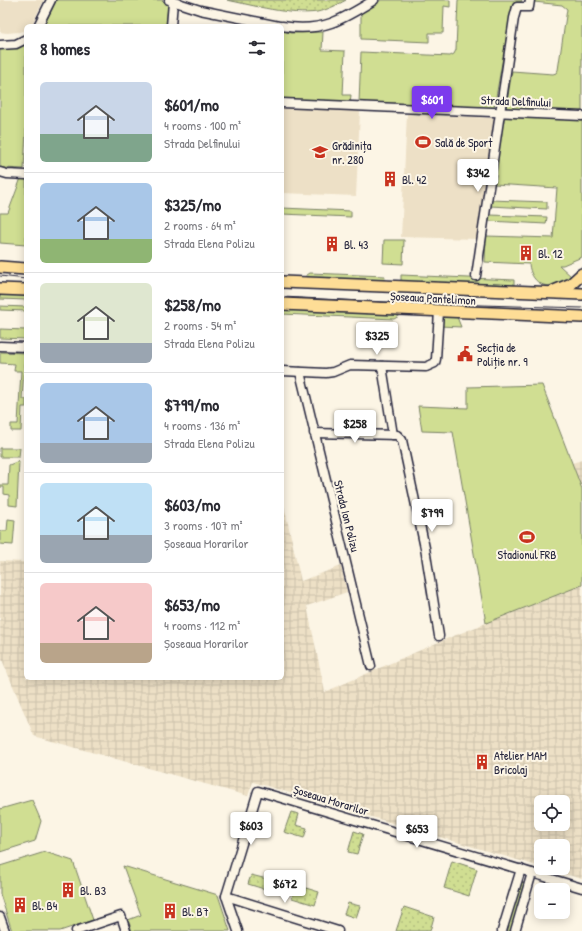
<!DOCTYPE html>
<html lang="en">
<head>
<meta charset="utf-8">
<style>
  :root { --surface:#fff; --page:#f7f7f7; --text:#2b2b33; --muted:#7c7c81; --line:#e1e1e2; --accent:#7c3aed }
  body { margin:0; font-family:"Patrick Hand",sans-serif; background:var(--page); color:var(--text); height:100vh; display:flex; flex-direction:column; font-size:15px; white-space:nowrap }
  * { box-sizing:border-box; margin:0 }
  p { font-size:13px; color:var(--muted) }
  .icon { flex:none; width:22px; height:22px; fill:none; stroke:currentColor; stroke-width:2; stroke-linecap:round; stroke-linejoin:round }
  .map { position:relative; flex:1; overflow:hidden }
  .details { position:absolute; left:24px; top:24px; width:260px; height:656px; display:flex; flex-direction:column; background:var(--surface); border-radius:6px; box-shadow:0 2px 10px #0003 }
  .details>* { flex:none }
  .buttons { position:absolute; left:534px; top:795px; display:grid; gap:8px }
  .buttons a { display:grid; place-items:center; width:36px; height:36px; border-radius:6px; background:var(--surface); box-shadow:0 2px 10px #0003; font-size:20px }
  .price { position:absolute; translate:-50% -34px; padding:0 9px; border-radius:4px; background:#fff; color:#222; font-size:13px; line-height:26px; filter:drop-shadow(0 1px 2px #0008) }
  .price::after { content:''; position:absolute; left:50%; top:24px; width:12px; height:9px; margin-left:-6px; background:inherit; clip-path:polygon(0 0,100% 0,50% 100%) }
  .price.on { background:var(--accent); color:#fff }
  ul { padding:0; list-style:none }
  li { display:flex; align-items:center; gap:12px; height:100px; padding:0 16px }
  li+li { border-top:1px solid var(--line) }
  li span { display:grid; place-items:center; flex:none; width:112px; height:80px; border-radius:6px; color:#555 }
  li>.icon { margin-inline-start:auto }
  span .icon { width:48px; height:48px; fill:#fffc; stroke-width:1 }
  li b { font-size:17px }
  h2 { display:flex; justify-content:space-between; align-items:center; height:48px; padding:0 16px; font-size:17px }
  .map>svg:first-child { display:block }
</style>
</head>
<body>
<div class="map">
<svg width="582" height="931" viewBox="0 0 582 931">
  <defs>
    <pattern id="industrial-grid" width="8" height="8" patternUnits="userSpaceOnUse"><rect width="8" height="8" fill="#ede0c6"/><path d="M0 4h8M4 0v8" fill="none" stroke="#cbc0ab"/></pattern>
    <pattern id="park-dots" width="8" height="8" patternUnits="userSpaceOnUse"><rect width="8" height="8" fill="#d0de92"/><path d="M2 2h.1M6 6h.1" fill="none" stroke="#b2be7f" stroke-width="1.8" stroke-linecap="round"/></pattern>
  </defs>
  <rect width="100%" height="100%" fill="#fcf5e5"/>
  <filter id="ink" filterUnits="userSpaceOnUse"><feTurbulence type="fractalNoise" baseFrequency=".025" numOctaves="2"/><feDisplacementMap in="SourceGraphic" scale="8" xChannelSelector="R" yChannelSelector="G"/><feConvolveMatrix kernelMatrix="1 2 1 2 8 2 1 2 1" color-interpolation-filters="sRGB"/></filter>
  <g filter="url(#ink)">
    <g fill="#ede0c6">
      <polygon points="0,0 44,0 31,26 26,26 26,30 19,32 7,33 0,32"/>
      <polygon points="282,107 360,111 356,196 282,193"/>
      <polygon points="407,114 494,118 478,239 401,237"/>
    </g>
    <g fill="url(#industrial-grid)" fill-rule="evenodd">
      <polygon points="582,460 582,489 572,463"/>
      <path d="M282,497L301,581L341,566L347,592L307,606L325,692L441,641L582,585V879L545,868H563V846H541V867L253,782L248,796L34,736L0,655V561L26,562V678H282ZM541,802H563V824H541Z"/>
    </g>
    <g fill="#d0de92" stroke="#798066">
      <polygon points="56,0 162,0 168,6 166,26 44,26"/>
      <polygon points="381,0 450,0 450,7 444,6 443,33 429,33 429,42 361,39 361,12"/>
      <polygon points="458,0 522,0 521,2 516,2 512,6 494,108 359,103 361,52 450,56 454,54 456,50"/>
      <polygon points="534,0 582,0 582,112 506,108 512,71 553,74 556,73 558,70 567,9 562,5 534,2"/>
      <polygon points="282,31 291,33 323,32 322,50 345,51 343,95 351,95 350,103 282,100"/>
      <polygon points="26,44 26,131 24,169 4,168 0,167 0,48 17,48"/>
      <path d="M503,117L582,120V257L563,265H559L572,277C569,281 566,282 561,284C544,290 531,282 529,264L485,262L486,236L553,238L557,188L494,184Z"/>
      <polygon points="21,178 26,178 26,245 0,243 0,213 8,213"/>
      <polygon points="490,200 547,202 547,209 490,206"/>
      <polygon points="282,208 351,211 351,217 282,214"/>
      <polygon points="489,215 547,217 546,224 489,221"/>
      <polygon points="384,240 404,240 403,264 383,263"/>
      <polygon points="310,273 385,276 384,284 300,280"/>
      <polygon points="401,275 514,280 514,289 401,285"/>
      <polygon points="0,292 26,293 26,300 0,299"/>
      <polygon points="0,306 26,307 26,311 0,310"/>
      <polygon points="282,306 406,312 394,319 282,314"/>
      <polygon points="440,313 457,317 461,327 440,326"/>
      <polygon points="0,329 26,330 26,339 0,338"/>
      <polygon points="0,352 25,353 22,399 26,399 26,407 22,407 21,431 11,431 11,424 18,424 21,371 14,371 15,364 0,363"/>
      <polygon points="542,385 582,489 582,585 486,623 453,432 422,431 418,406 468,408 468,387"/>
      <polygon points="0,448 20,448 19,457 0,457"/>
      <polygon points="19,461 17,506 9,505 9,495 4,494 4,487 0,487 0,485 8,485 9,465"/>
      <polygon points="8,519 15,520 13,545 0,544 0,531 7,531"/>
      <polygon points="32,800 41,821 35,841 0,852 0,809"/>
      <polygon points="45,852 73,861 93,920 60,931 12,931 0,894 0,866"/>
      <polygon points="123,866 218,895 230,931 132,931 128,920 141,915"/>
      <polygon points="522,882 526,885 514,931 504,931 519,883"/>
    </g>
    <g fill="url(#park-dots)" stroke="#798066">
      <path d="M227,0H346C337,5 327,10 317,12C291,16 252,5 227,0Z"/>
      <polygon points="291,812 299,814 296,825 307,828 304,838 284,832"/>
      <polygon points="354,831 363,834 357,854 348,852"/>
      <polygon points="452,861 477,869 469,896 444,888"/>
      <polygon points="251,875 267,879 264,889 248,884"/>
      <polygon points="296,885 319,892 315,905 292,898"/>
      <polygon points="348,903 360,906 356,918 344,914"/>
      <polygon points="404,907 434,917 430,931 396,931"/>
    </g>
    <g fill="none" stroke-linecap="round" stroke-linejoin="round">
      <defs>
        <g id="minor">
          <polyline points="169,0 200,10 279,26"/>
          <polyline points="38,26 51,0"/>
          <polyline points="171,26 173,2"/>
          <path d="M282,26C321,33 342,20 374,0"/>
          <polyline points="0,45 16,44 26,39"/>
          <polyline points="282,103 582,116"/>
          <polyline points="0,172 7,174 26,175"/>
          <polyline points="476,276 514,18 517,7 529,7 530,0"/>
          <polyline points="0,346 26,347"/>
          <polyline points="382,366 393,435"/>
          <polyline points="282,371 326,373 333,372 350,365 426,367 435,363 436,359 439,311"/>
          <polyline points="300,372 371,666"/>
          <polyline points="314,433 397,435 402,440 425,548 439,636"/>
          <polyline points="226,896 338,931"/>
          <polyline points="0,917 5,931"/>
          <polyline points="76,931 121,916 126,931"/>
          <polyline points="238,931 226,896 258,791 582,888"/>
          <polyline points="502,931 521,869"/>
          <polyline points="515,931 532,873"/>
        </g>
        <g id="major">
          <polyline points="0,267 26,269"/>
          <polyline points="282,282 582,294"/>
          <polyline points="0,289 26,290"/>
          <polyline points="554,291 571,284 582,274"/>
          <polyline points="282,304 582,317"/>
        </g>
      </defs>
      <use href="#minor" stroke="#22223b" stroke-width="11"/>
      <use href="#major" stroke="#22223b" stroke-width="14"/>
      <use href="#minor" stroke="#fcf5e5" stroke-width="8"/>
      <use href="#major" stroke="#fedd96" stroke-width="11"/>
      <g stroke="#22223b" stroke-width="1">
        <polyline points="0,276 26,279"/>
        <polyline points="282,297 382,302 582,308"/>
      </g>
    </g>
  </g>
  <defs>
    <symbol id="stadium-bare" viewBox="-9 -9 18 18"><path d="M0-5a6.5 5 0 1 0 0 10a6.5 5 0 1 0 0-10ZM-3.5-1.8h7v3.6h-7Z" fill="#c8321e" stroke="#fcf5e5" stroke-width="2.5" paint-order="stroke"/></symbol>
    <symbol id="school-bare" viewBox="-9 -9 18 18"><path d="M0-5L7-2L0 1L-7-2ZM-4 1L0 2.5L4 1V4Q0 6-4 4Z" fill="#c8321e" stroke="#fcf5e5" stroke-width="2.5" paint-order="stroke"/></symbol>
    <symbol id="building-bare" viewBox="-9 -9 18 18"><path d="M-4-6H4V6H1V3H-1V6H-4ZM-2.5-4.3h1.7v1.8h-1.7ZM.8-4.3h1.7v1.8H.8ZM-2.5-1h1.7V.8h-1.7ZM.8-1h1.7V.8H.8Z" fill="#c8321e" stroke="#fcf5e5" stroke-width="2.5" paint-order="stroke"/></symbol>
    <symbol id="civic-bare" viewBox="-9 -9 18 18"><path d="M-.6-6.5H3V-4.5H.6V-3L4-1V1h2V6H-6V1h2V-1L-.6-3ZM-1.2 2.5V6h2.4V2.5Z" fill="#c8321e" stroke="#fcf5e5" stroke-width="2.5" paint-order="stroke"/></symbol>
  </defs>
  <g fill-rule="evenodd">
    <use href="#stadium-bare" x="412" y="131" width="22" height="22"/>
    <use href="#school-bare" x="309" y="141" width="22" height="22"/>
    <use href="#building-bare" x="379" y="168" width="22" height="22"/>
    <use href="#building-bare" x="321" y="233" width="22" height="22"/>
    <use href="#building-bare" x="515" y="242" width="22" height="22"/>
    <use href="#civic-bare" x="454" y="343" width="22" height="22"/>
    <use href="#stadium-bare" x="516" y="526" width="22" height="22"/>
    <use href="#building-bare" x="471" y="751" width="22" height="22"/>
    <use href="#building-bare" x="57" y="879" width="22" height="22"/>
    <use href="#building-bare" x="9" y="894" width="22" height="22"/>
    <use href="#building-bare" x="159" y="900" width="22" height="22"/>
  </g>
  <g text-anchor="middle" dominant-baseline="central" stroke-width="4" stroke-linejoin="round" paint-order="stroke">
    <g font-size="12" fill="#22223b" stroke="#fcf5e5">
      <text transform="translate(516 101) rotate(2)">Strada Delfinului</text>
      <text transform="translate(433 298) rotate(3)">Șoseaua Pantelimon</text>
      <text transform="translate(347 516) rotate(76)">Strada Ion Polizu</text>
      <text transform="translate(331 800) rotate(17)">Șoseaua Morarilor</text>
    </g>
    <g font-size="12" fill="#22223b" stroke="#fcf5e5" text-anchor="start">
      <text x="435" y="142">Sală de Sport</text>
      <text x="332" y="145">Grădinița<tspan x="332" dy="14">nr. 280</tspan></text>
      <text x="402" y="179">Bl. 42</text>
      <text x="344" y="244">Bl. 43</text>
      <text x="538" y="253">Bl. 12</text>
      <text x="477" y="347">Secția de<tspan x="477" dy="14">Poliție nr. 9</tspan></text>
      <text x="527" y="554" text-anchor="middle">Stadionul FRB</text>
      <text x="494" y="755">Atelier MAM<tspan x="494" dy="14">Bricolaj</tspan></text>
      <text x="80" y="890">Bl. B3</text>
      <text x="32" y="905">Bl. B4</text>
      <text x="182" y="911">Bl. B7</text>
    </g>
  </g>
</svg>
<div class="buttons">
<a><svg class="icon" aria-label="locate" viewBox="0 0 24 24"><circle cx="12" cy="12" r="6"/><path d="M12 2v4M12 18v4M2 12h4M18 12h4"/></svg></a>
<a>+</a>
<a>−</a>
</div>
<b class="price on" style="left:432px;top:120px">$601</b>
<b class="price" style="left:478px;top:193px">$342</b>
<b class="price" style="left:377px;top:356px">$325</b>
<b class="price" style="left:355px;top:444px">$258</b>
<b class="price" style="left:432px;top:533px">$799</b>
<b class="price" style="left:251px;top:846px">$603</b>
<b class="price" style="left:417px;top:849px">$653</b>
<b class="price" style="left:285px;top:904px">$672</b>
<section class="details">
<h2>8 homes<svg class="icon" aria-label="filters" viewBox="0 0 24 24"><path d="M4 7h16M4 17h16"/><circle cx="9" cy="7" r="2"/><circle cx="15" cy="17" r="2"/></svg></h2>
<ul>
<li><span style="background:linear-gradient(#c9d6e8 65%,#7fa58c 0)"><svg class="icon" aria-label="home" viewBox="0 0 24 24"><path d="M3 11l9-7 9 7M6 9v11h12V9"/></svg></span><div><b>$601/mo</b><p>4 rooms · 100 m²</p><p>Strada Delfinului</p></div></li>
<li><span style="background:linear-gradient(#a9c7e8 70%,#8fb573 0)"><svg class="icon" aria-label="home" viewBox="0 0 24 24"><path d="M3 11l9-7 9 7M6 9v11h12V9"/></svg></span><div><b>$325/mo</b><p>2 rooms · 64 m²</p><p>Strada Elena Polizu</p></div></li>
<li><span style="background:linear-gradient(#dfe7d0 75%,#9aa5b1 0)"><svg class="icon" aria-label="home" viewBox="0 0 24 24"><path d="M3 11l9-7 9 7M6 9v11h12V9"/></svg></span><div><b>$258/mo</b><p>2 rooms · 54 m²</p><p>Strada Elena Polizu</p></div></li>
<li><span style="background:linear-gradient(#a9c7e8 75%,#9aa5b1 0)"><svg class="icon" aria-label="home" viewBox="0 0 24 24"><path d="M3 11l9-7 9 7M6 9v11h12V9"/></svg></span><div><b>$799/mo</b><p>4 rooms · 136 m²</p><p>Strada Elena Polizu</p></div></li>
<li><span style="background:linear-gradient(#bfe0f5 65%,#9aa5b1 0)"><svg class="icon" aria-label="home" viewBox="0 0 24 24"><path d="M3 11l9-7 9 7M6 9v11h12V9"/></svg></span><div><b>$603/mo</b><p>3 rooms · 107 m²</p><p>Șoseaua Morarilor</p></div></li>
<li><span style="background:linear-gradient(#f6c9c9 75%,#b9a48a 0)"><svg class="icon" aria-label="home" viewBox="0 0 24 24"><path d="M3 11l9-7 9 7M6 9v11h12V9"/></svg></span><div><b>$653/mo</b><p>4 rooms · 112 m²</p><p>Șoseaua Morarilor</p></div></li>
</ul>
</section>
</div>
</body>
</html>
